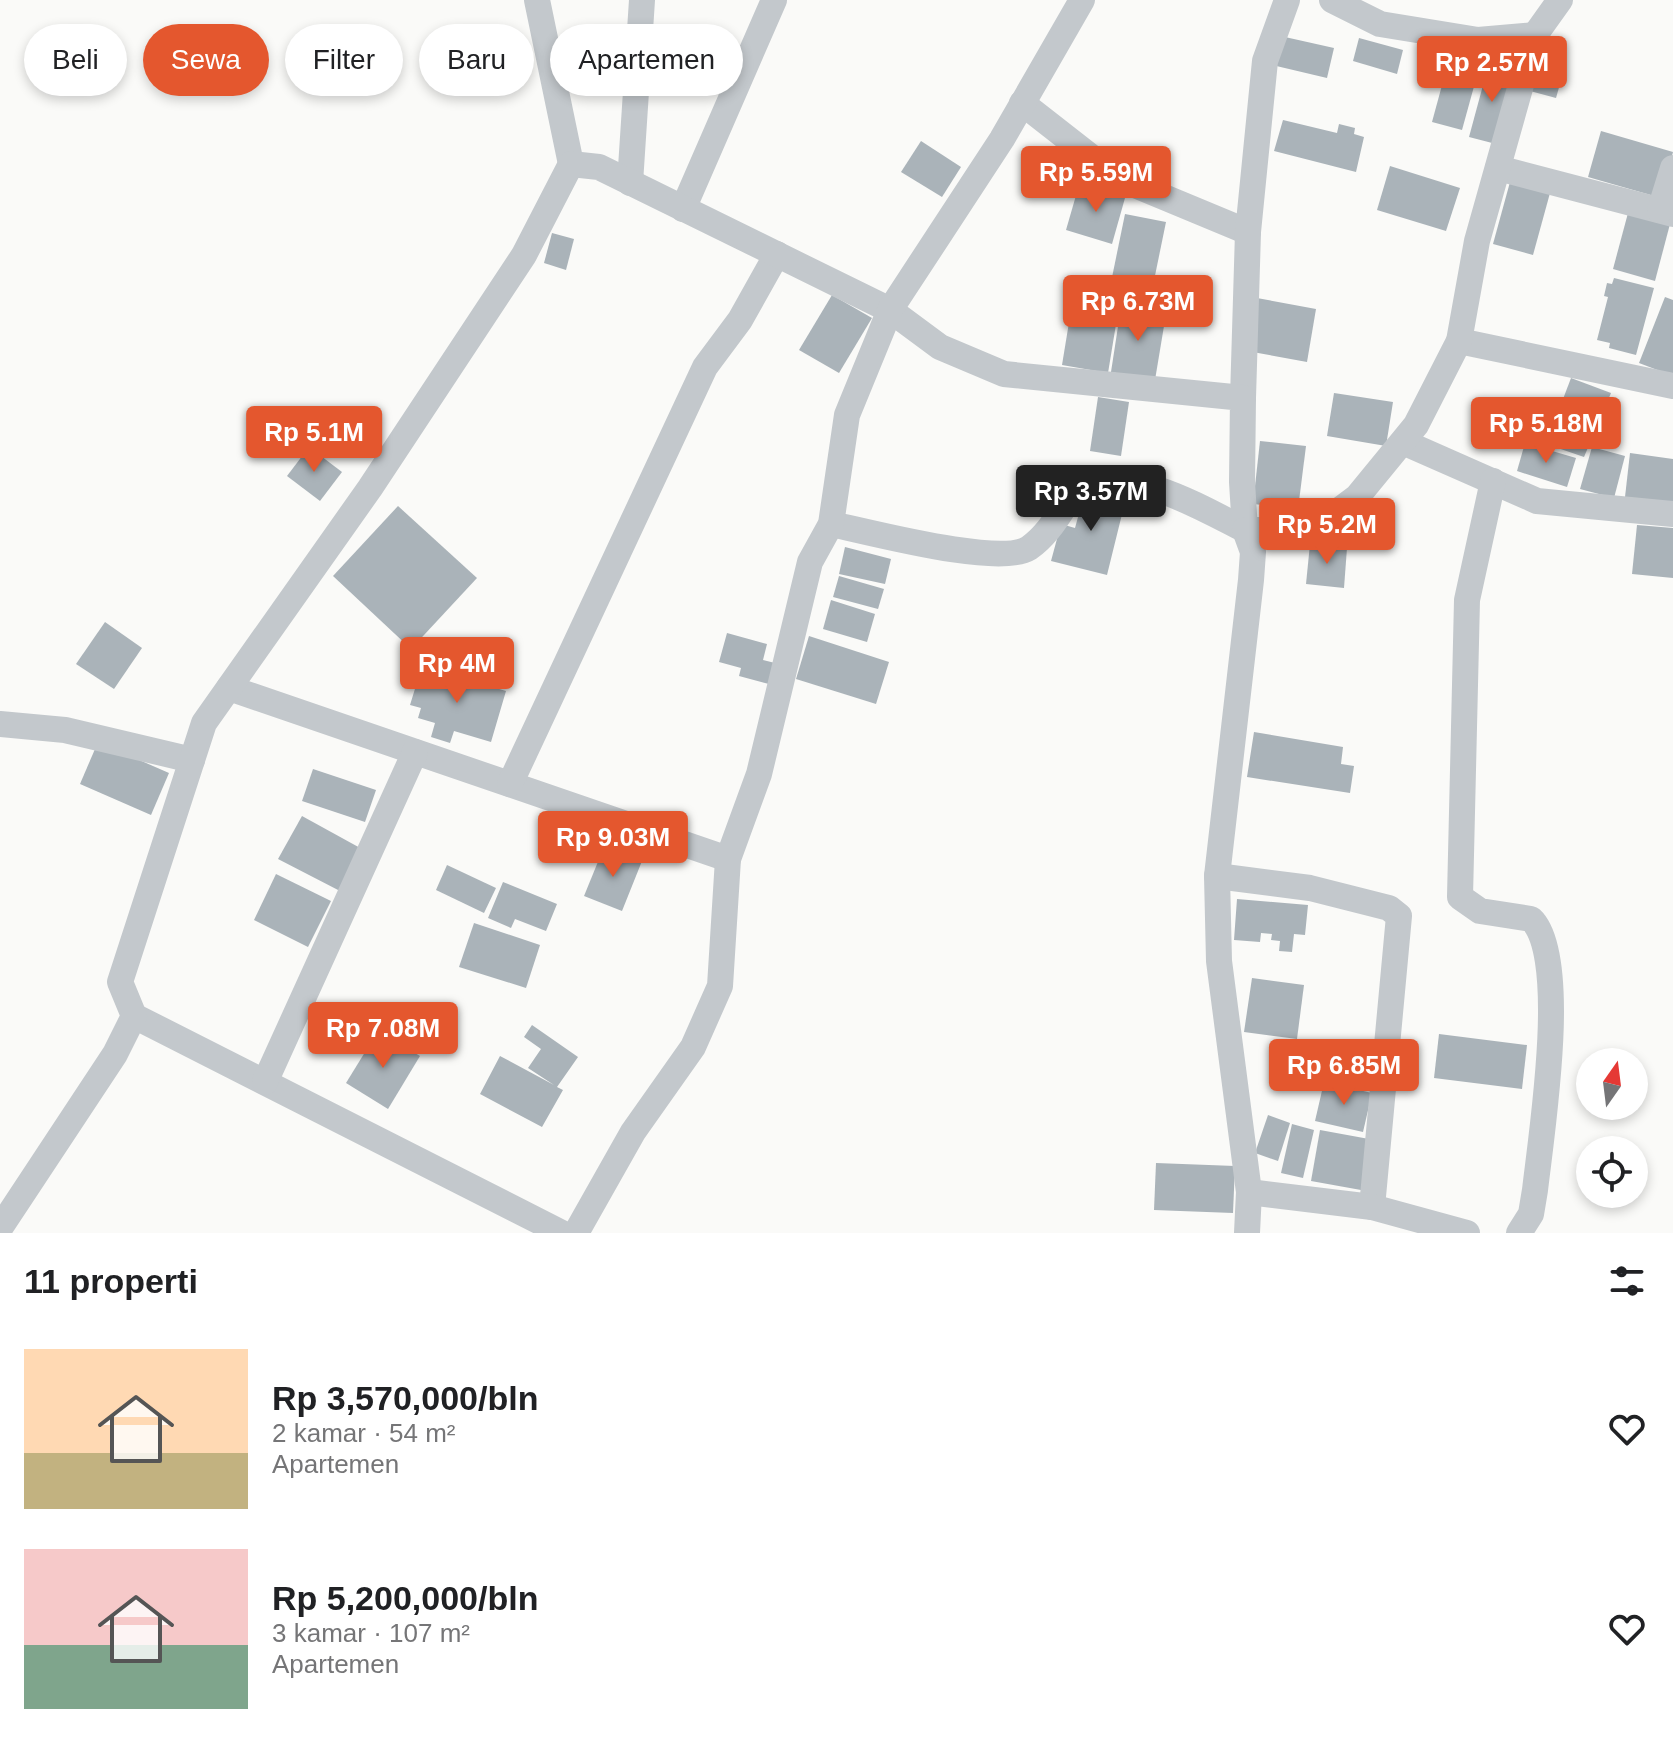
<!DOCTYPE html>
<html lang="id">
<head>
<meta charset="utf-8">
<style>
  :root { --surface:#fff; --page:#f2f2f2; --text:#202124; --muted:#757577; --accent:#e4572e }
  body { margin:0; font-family:Arial,sans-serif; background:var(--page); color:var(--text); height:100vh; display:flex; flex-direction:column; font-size:30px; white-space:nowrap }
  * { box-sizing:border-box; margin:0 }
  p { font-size:26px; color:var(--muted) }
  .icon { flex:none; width:44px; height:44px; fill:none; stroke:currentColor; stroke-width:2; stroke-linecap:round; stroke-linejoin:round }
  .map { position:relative; height:1233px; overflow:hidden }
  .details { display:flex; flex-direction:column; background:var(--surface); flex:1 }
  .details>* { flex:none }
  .banner { position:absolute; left:24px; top:24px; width:800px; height:72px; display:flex; gap:16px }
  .needle { width:52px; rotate:14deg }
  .buttons { position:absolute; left:1576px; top:1048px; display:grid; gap:16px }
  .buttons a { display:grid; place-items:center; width:72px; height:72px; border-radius:50%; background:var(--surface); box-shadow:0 4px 12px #0003; font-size:40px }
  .price { position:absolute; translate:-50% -68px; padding:0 18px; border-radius:8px; background:var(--accent); color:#fff; font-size:26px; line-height:52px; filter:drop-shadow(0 2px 4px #0008) }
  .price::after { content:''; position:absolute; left:50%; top:48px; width:24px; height:18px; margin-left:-12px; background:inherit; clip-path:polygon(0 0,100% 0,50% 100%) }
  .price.on { background:#222; color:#fff }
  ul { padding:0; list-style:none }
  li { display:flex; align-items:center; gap:24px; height:200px; padding:0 24px }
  li span { display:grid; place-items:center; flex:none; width:224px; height:160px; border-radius:0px; color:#555 }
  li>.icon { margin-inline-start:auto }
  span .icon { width:96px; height:96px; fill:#fffc; stroke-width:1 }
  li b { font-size:34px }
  h2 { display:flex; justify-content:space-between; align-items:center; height:96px; padding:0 24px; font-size:34px }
  .tag { padding:0 28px; border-radius:36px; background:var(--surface); box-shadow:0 4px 12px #0003; font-size:28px; line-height:72px }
  .tag.on { background:var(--accent); color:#fff }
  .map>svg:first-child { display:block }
</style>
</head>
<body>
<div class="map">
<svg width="1673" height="1233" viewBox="0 0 1673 1233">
  <rect width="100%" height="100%" fill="#fafaf8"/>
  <g fill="#aab3b9">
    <polygon points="1276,35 1334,48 1327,78 1268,64"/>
    <polygon points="1359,38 1403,50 1397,74 1353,61"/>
    <polygon points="1451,52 1481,61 1462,130 1432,122"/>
    <polygon points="1489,63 1516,71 1496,144 1469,137"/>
    <polygon points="1538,63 1564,70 1556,98 1530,91"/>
    <polygon points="1283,120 1337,133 1339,124 1355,128 1354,134 1364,137 1356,172 1274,151"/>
    <polygon points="1601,131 1673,152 1661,198 1588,177"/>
    <polygon points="921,141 961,167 942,197 901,172"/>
    <polygon points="1390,166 1460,188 1446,231 1377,210"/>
    <polygon points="1510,182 1550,193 1533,255 1493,244"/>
    <polygon points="1079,185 1125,198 1112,244 1066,230"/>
    <polygon points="1628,213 1670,224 1655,281 1613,269"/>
    <polygon points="1125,214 1166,222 1150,300 1109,292"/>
    <polygon points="552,233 574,239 566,270 544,263"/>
    <polygon points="1614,278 1654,288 1636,355 1609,348 1610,343 1597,340 1608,297 1604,296 1607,283 1612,284"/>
    <polygon points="832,295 872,318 839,373 799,350"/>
    <polygon points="1665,297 1673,300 1673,376 1639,363"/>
    <polygon points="1073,298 1119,306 1108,373 1062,365"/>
    <polygon points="1257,298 1316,309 1307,362 1247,351"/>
    <polygon points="1121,307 1166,314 1155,380 1111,372"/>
    <polygon points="1571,378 1611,393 1584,457 1546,444"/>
    <polygon points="1334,393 1393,402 1386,446 1327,436"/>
    <polygon points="1098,397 1129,402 1121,456 1090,451"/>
    <polygon points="1260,441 1306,446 1298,509 1253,504"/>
    <polygon points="1525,443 1576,458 1567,487 1517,471"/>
    <polygon points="309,447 342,472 320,501 287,476"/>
    <polygon points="1592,447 1625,456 1614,498 1580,489"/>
    <polygon points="1630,453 1673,459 1673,503 1625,497"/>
    <polygon points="1086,488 1126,498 1107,575 1051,561 1061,524 1075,528"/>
    <polygon points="398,506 477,578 411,649 333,576"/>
    <polygon points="1637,525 1673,528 1673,578 1632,574"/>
    <polygon points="1310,544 1347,548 1344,588 1306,584"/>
    <polygon points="845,547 891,559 885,584 839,574"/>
    <polygon points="839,576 884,589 878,609 833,597"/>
    <polygon points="831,600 875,614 867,642 823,629"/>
    <polygon points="105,622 142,648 114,689 76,664"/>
    <polygon points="727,633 767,644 763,660 775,663 769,684 739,676 741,668 719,662"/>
    <polygon points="809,636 889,662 876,704 796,679"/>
    <polygon points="422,666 506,691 491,742 454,731 450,743 431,737 435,723 418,718 421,708 410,705"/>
    <polygon points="1254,732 1343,747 1341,764 1354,766 1350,793 1247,777"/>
    <polygon points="98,742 169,773 151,815 80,784"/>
    <polygon points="313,769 376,790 365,822 302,801"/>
    <polygon points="302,816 362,849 340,891 278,859"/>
    <polygon points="604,847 642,861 622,911 584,896"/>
    <polygon points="447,865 496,888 484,913 436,890"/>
    <polygon points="276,874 331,901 308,947 254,920"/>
    <polygon points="503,882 557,904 546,931 515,919 511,928 488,918"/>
    <polygon points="1237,899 1308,905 1305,935 1294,934 1292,952 1279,951 1280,941 1271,940 1272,934 1261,933 1260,942 1234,940"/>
    <polygon points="474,923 540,945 526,988 459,967"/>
    <polygon points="1252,978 1304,985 1297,1039 1244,1032"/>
    <polygon points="532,1025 578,1057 557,1087 563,1090 542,1127 480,1094 500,1056 554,1085 528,1068 541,1049 524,1037"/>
    <polygon points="378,1031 420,1056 388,1109 346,1083"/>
    <polygon points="1439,1034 1527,1045 1522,1089 1434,1078"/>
    <polygon points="1324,1082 1372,1093 1363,1132 1315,1121"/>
    <polygon points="1268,1115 1290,1123 1278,1161 1255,1153"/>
    <polygon points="1292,1124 1314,1130 1303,1178 1281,1173"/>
    <polygon points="1320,1130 1369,1139 1361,1190 1311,1181"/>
    <polygon points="1156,1163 1235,1166 1233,1213 1154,1210"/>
  </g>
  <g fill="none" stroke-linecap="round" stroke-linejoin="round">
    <g stroke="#c3c8cc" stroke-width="26">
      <polyline points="537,0 571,164"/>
      <polyline points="1332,0 1380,24 1478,40 1535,35"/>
      <polyline points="1022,103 1118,178 1248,232"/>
      <polyline points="1498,168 1673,214"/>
      <polyline points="630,183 642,0"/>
      <polyline points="683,209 774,0"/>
      <polyline points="1660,210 1673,168"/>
      <polyline points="1459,341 1673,386"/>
      <polyline points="1243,398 1248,232 1265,61 1287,0"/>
      <polyline points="1403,442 1537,501 1673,514"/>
      <path d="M1493,481L1467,600L1460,897L1480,911L1531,919C1570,955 1541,1136 1535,1190L1531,1214L1519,1233"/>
      <path d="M831,524C870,532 1000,567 1029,548C1051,533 1063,506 1079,486C1132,466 1200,507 1245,530"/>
      <polyline points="229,688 728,859"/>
      <polyline points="0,724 65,730 192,760"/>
      <polyline points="510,784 705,367 740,320 777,254"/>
      <polyline points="1217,876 1310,888 1389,908 1399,916 1372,1207"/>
      <polyline points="134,1016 562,1233"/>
      <polyline points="265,1082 415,752"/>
      <polyline points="1249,1192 1372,1207 1467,1233"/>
      <polyline points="0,1228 115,1054 134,1016 120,982 204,723 370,488 524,255 571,164 599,167 890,310 940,347 1004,374 1243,398 1242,482 1245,530"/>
      <polyline points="576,1233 633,1132 693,1047 720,986 728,859 759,774 810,562 831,524 847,415 890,310 1002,139 1082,0"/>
      <polyline points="1247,1233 1249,1192 1219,961 1217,876 1251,580 1253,552 1245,530 1280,530 1329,518 1357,497 1416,425 1459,341 1477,241 1535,35 1560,0"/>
    </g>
  </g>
</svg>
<div class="buttons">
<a><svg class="needle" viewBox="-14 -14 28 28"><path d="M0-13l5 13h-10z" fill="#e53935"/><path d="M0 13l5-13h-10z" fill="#757577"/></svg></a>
<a><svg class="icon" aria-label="locate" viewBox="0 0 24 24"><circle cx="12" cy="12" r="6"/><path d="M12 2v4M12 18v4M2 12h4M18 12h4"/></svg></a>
</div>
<b class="price" style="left:1492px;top:104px">Rp 2.57M</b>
<b class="price" style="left:1096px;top:214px">Rp 5.59M</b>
<b class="price" style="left:1138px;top:343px">Rp 6.73M</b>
<b class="price" style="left:1546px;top:465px">Rp 5.18M</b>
<b class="price" style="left:314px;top:474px">Rp 5.1M</b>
<b class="price on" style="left:1091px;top:533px">Rp 3.57M</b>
<b class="price" style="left:1327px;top:566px">Rp 5.2M</b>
<b class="price" style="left:457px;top:705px">Rp 4M</b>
<b class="price" style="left:613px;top:879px">Rp 9.03M</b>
<b class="price" style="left:383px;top:1070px">Rp 7.08M</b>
<b class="price" style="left:1344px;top:1107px">Rp 6.85M</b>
<div class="banner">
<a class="tag">Beli</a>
<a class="tag on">Sewa</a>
<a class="tag">Filter</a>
<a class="tag">Baru</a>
<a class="tag">Apartemen</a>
</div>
</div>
<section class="details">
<h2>11 properti<svg class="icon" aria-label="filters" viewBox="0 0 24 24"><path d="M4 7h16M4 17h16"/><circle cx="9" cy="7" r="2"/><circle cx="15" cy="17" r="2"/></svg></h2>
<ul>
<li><span style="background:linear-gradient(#ffd9b3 65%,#c2b280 0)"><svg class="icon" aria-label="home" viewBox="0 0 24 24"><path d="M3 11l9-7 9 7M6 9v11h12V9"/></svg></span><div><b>Rp 3,570,000/bln</b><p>2 kamar · 54 m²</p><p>Apartemen</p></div><svg class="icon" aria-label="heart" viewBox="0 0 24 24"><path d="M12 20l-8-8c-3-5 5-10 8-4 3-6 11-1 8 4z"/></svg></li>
<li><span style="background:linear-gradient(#f6c9c9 60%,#7fa58c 0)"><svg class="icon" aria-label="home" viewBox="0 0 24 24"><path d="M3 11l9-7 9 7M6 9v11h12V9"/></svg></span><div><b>Rp 5,200,000/bln</b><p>3 kamar · 107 m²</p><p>Apartemen</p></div><svg class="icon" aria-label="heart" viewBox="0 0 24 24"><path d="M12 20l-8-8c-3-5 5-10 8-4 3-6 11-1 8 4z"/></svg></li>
</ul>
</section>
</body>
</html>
